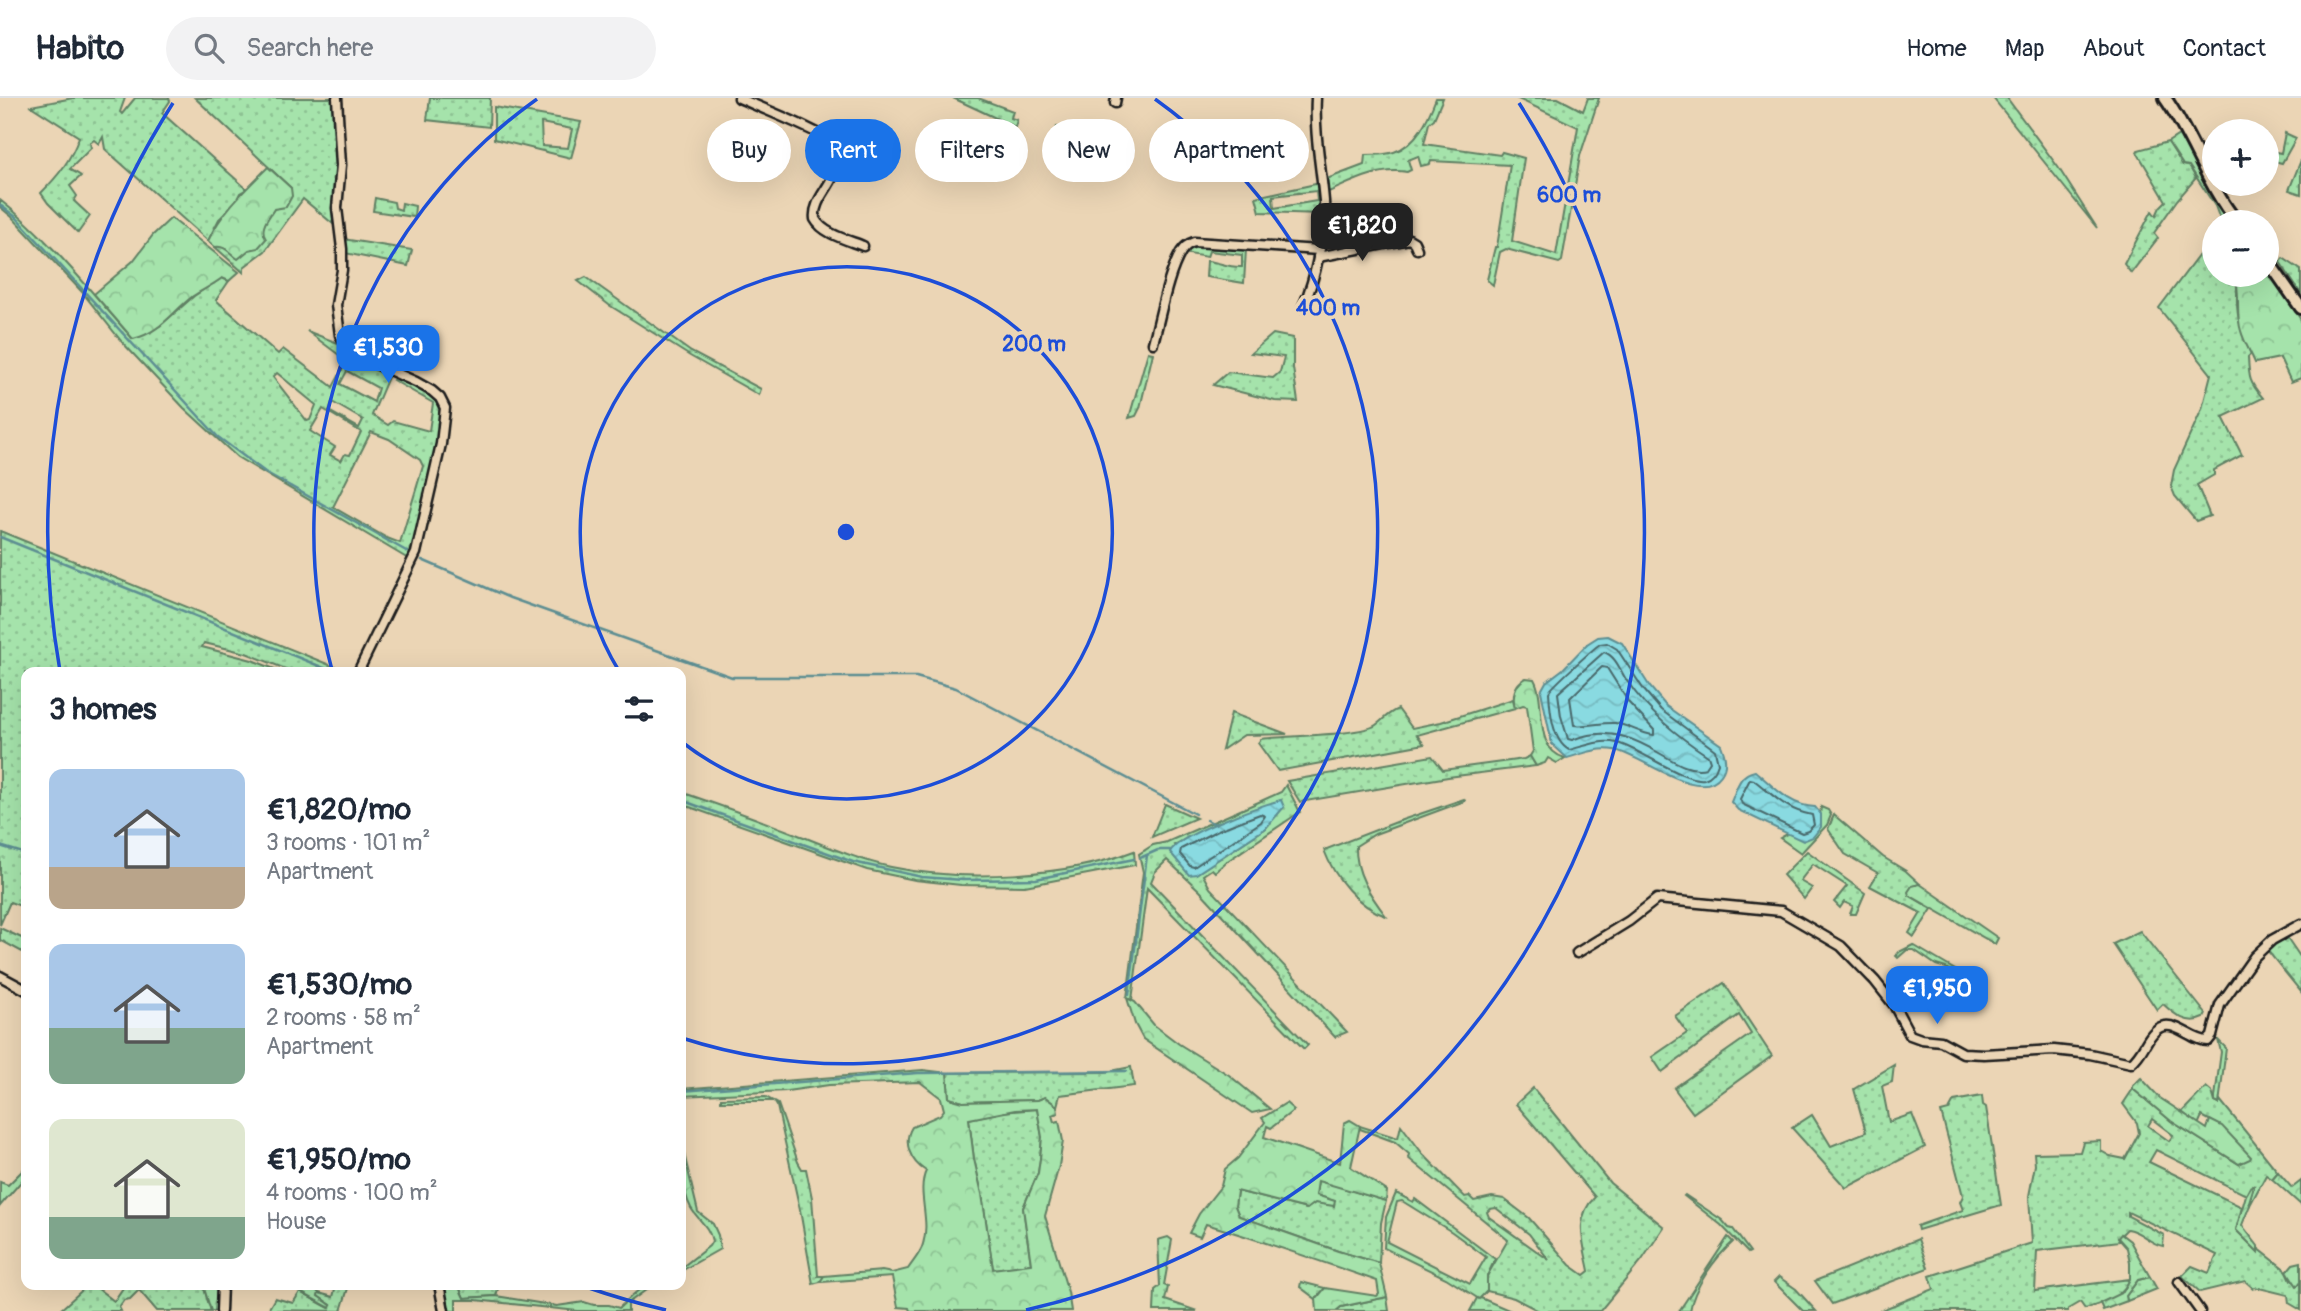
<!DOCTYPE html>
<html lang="en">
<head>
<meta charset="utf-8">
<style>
  :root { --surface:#fff; --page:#f2f2f3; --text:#1f2937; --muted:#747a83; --line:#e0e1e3; --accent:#1a73e8 }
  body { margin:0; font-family:Pangolin,sans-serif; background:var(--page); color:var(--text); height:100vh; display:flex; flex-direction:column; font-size:26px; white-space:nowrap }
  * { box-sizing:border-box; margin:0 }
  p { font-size:23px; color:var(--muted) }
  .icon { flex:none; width:38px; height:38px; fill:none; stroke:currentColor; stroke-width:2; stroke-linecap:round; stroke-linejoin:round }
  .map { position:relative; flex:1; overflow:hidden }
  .details { position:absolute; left:21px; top:569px; width:665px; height:623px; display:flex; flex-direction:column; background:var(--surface); border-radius:14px; box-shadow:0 7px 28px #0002 }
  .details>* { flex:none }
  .top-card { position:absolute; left:707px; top:21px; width:665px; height:63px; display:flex; gap:14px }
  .buttons { position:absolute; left:2202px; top:21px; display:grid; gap:14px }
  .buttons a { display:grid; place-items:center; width:77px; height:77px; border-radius:50%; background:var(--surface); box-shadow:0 7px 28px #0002; font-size:35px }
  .price { position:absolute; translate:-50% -60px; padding:0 16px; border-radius:14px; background:var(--accent); color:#fff; font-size:23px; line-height:46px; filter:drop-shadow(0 2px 4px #0008) }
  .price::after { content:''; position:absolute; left:50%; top:42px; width:21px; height:16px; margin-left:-10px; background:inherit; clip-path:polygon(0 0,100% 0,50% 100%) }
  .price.on { background:#222; color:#fff }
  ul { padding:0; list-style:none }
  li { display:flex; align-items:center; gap:21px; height:175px; padding:0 28px }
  li span { display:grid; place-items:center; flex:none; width:196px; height:140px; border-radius:14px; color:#555 }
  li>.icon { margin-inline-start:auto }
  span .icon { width:84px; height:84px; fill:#fffc; stroke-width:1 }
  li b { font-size:30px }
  h2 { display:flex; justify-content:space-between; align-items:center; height:84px; padding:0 28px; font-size:30px }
  .tag { padding:0 24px; border-radius:32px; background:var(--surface); box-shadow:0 7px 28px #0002; font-size:24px; line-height:63px }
  .tag.on { background:var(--accent); color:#fff }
  header { display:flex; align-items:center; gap:42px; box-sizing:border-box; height:98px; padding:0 35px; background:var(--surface); border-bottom:2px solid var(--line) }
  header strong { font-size:33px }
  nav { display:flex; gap:38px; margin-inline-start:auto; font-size:24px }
  .search { width:490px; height:63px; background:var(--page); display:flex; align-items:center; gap:18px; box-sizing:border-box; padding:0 24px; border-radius:38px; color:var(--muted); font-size:26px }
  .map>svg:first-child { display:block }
</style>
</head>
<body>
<header>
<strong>Habito</strong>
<div class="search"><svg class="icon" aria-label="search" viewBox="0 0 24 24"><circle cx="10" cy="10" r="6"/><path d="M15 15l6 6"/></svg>Search here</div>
<nav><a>Home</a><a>Map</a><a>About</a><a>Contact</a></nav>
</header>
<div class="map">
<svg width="2301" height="1213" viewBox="0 0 2301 1213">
  <defs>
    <pattern id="grass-dots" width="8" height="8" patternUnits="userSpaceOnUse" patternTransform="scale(1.75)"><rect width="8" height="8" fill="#a5e3ab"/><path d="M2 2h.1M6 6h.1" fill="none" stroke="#8dc293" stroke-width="1.8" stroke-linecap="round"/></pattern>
    <pattern id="forest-crowns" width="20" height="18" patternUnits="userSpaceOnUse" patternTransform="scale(1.75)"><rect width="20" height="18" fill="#a5e3ab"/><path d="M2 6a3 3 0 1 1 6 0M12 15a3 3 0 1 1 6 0" fill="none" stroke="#8dc293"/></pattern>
    <pattern id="water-waves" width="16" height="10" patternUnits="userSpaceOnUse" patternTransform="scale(1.75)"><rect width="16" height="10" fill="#89dae1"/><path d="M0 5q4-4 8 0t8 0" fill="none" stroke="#76bac0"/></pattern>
  </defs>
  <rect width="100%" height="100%" fill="#ebd5b5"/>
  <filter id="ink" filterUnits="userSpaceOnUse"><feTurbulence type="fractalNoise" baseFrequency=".0143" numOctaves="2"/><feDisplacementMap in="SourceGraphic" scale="14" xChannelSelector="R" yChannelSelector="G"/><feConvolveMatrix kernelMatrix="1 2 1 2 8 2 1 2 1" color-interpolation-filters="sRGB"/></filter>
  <g filter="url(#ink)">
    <g fill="url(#grass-dots)" stroke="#608064" stroke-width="2" fill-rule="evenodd">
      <path d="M73,0H125L120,14L122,16L135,0H169L170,3L162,15L247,91L240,95L234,107L219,121L208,143L105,51L103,39L99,46L94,42L90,45L91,50L70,71L81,78L70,88L77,98L74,103L90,118L78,135L48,105L41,95C58,78 71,62 79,39L31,8Z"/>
      <path d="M195,0H334L338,32V130L303,101L265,153L244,169V175L215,149C223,147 230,152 235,159C268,147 256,129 273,112C280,105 286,99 291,90Z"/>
      <polygon points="430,0 490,0 489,29 427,22"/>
      <polygon points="953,0 978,0 1013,13 1011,20 1017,22 1015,29"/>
      <path d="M1436,0H1443L1434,21L1429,25L1424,46L1500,57L1502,54L1524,60L1512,143L1556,157L1578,29L1516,0H1558L1583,13L1588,0H1599L1580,58L1562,163L1559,165L1506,151L1500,154L1493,187L1487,182L1495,149H1497L1510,67L1431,63L1430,66L1421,68L1418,58L1408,62L1411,72L1407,74C1378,69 1352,84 1326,95L1324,82L1364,67L1365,57C1375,57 1386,57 1394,54C1417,46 1428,21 1436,0Z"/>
      <polygon points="1993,0 2007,0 2058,69 2097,130"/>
      <path d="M494,9L581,24L571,60L494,41ZM541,25L572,31L568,50L542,48Z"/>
      <polygon points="1056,29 1083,32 1116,44 1113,55"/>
      <polygon points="2285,35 2296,40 2282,65 2266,61 2266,52 2281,55"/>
      <polygon points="2168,44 2183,67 2189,68 2196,80 2177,102 2154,135 2158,140 2131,175 2124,166 2152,113 2156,118 2160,109 2166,103 2137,54 2138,52"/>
      <polygon points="2301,62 2301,96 2289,92"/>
      <path d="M1320,85V116L1260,114L1256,99ZM1316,93L1317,103L1274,110L1273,98Z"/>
      <polygon points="375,100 394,104 395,110 401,112 402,105 415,108 414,119 373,113"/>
      <path d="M0,102C49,140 92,195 133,241L160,228L194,198L222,180L229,183L216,202L278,256L283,251L333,289L347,263L307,233L338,245L352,257L389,277L372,317L388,327L393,323L429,333L433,305L393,282L396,279C410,286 434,292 440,309C448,329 417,435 410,462L237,359L184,310L122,244L82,194L12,119L0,109ZM347,273L378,290L374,304L340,286ZM277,275L316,307L310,322L307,323L273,279ZM332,304L363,322L359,330L329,313ZM323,311L361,334L350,357L345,356L341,363L330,357L335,349L310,333ZM371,334L389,341L420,362L423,368L400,445L387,440L333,409Z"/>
      <path d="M2214,137V177H2235C2238,186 2237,190 2237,199C2236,220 2243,238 2251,256L2248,259C2249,280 2249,284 2263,300L2223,319L2242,357L2214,372V377L2197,387L2210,418L2196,423L2175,398L2171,388L2174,372L2202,311L2211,276L2159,210Z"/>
      <polygon points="343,141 412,152 408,168 345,155"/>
      <path d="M1194,146L1246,151L1244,185L1206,179L1207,163C1220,164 1228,170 1242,169V157L1209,153L1207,159L1182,155Z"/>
      <polygon points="2283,160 2301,172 2301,196 2280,164"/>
      <polygon points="586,179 691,254 761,291 759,297 690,258 609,207 578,183"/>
      <polygon points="1273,236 1293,240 1293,270 1298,304 1275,303 1213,287 1228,274 1273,280 1280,274 1284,259 1251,255"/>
      <polygon points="1148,254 1153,255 1140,310 1136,318 1129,320"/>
      <polygon points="0,433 347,574 293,574 246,555 204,545 202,549 252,562 282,574 26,574 26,810 10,804 0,827"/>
      <path d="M1513,601L1515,610L1417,637L1424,646L1278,673L1258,645L1261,641C1282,638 1363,637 1376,627C1384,621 1388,615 1398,611L1412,630L1441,624Z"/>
      <polygon points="1231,615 1287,636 1244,637 1222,652"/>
      <polygon points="1432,658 1443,672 1524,661 1530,658 1536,668 1448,679 1300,704 1287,683"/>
      <path d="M1286,687L1300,714L1226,764L1215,774L1212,771L1203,777L1210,790L1347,934L1335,939L1200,793L1167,762L1155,774L1151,784L1308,947L1304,951L1147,790L1132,902L1127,900L1143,774L1139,756L1153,747L1167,744L1261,703L1281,694ZM1281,702L1266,730L1196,776L1174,747L1215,726Z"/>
      <path d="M681,694C719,707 758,721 796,736C827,748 858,762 891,769C962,784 1067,779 1134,753L1135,767L1025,788L961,787L915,782L867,772L681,706Z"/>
      <path d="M1464,701L1465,703L1375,736L1356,748C1355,775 1370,797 1386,818C1358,809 1334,779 1324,752L1399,723Z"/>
      <polygon points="1165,706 1196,720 1152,739"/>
      <polygon points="1834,717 1883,759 1906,773 1920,786 1912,788 1909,797 1932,811 1914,839 1909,835 1921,815 1870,788 1878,775 1845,756 1828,731"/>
      <polygon points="1807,753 1865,795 1856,816 1850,816 1853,808 1844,804 1840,810 1834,804 1847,788 1813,766 1800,783 1812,790 1804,801 1783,777"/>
      <polygon points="0,830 26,842 26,856 0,842"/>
      <path d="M2140,833L2206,916L2204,920C2188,928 2175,917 2163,906L2157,912L2113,846Z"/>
      <polygon points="2286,838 2301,860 2301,894 2267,852"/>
      <polygon points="1724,885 1772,958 1693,1015 1674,990 1751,936 1739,917 1662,974 1652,959 1687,935 1675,918"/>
      <polygon points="1894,967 1892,984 1882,988 1889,1024 1912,1016 1925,1049 1846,1090 1792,1030 1812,1017 1831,1048 1866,1034 1854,991"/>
      <polygon points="1131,969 1134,988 1060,997 1057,1008 1045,999 1038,1002 963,1004 949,1000 947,975 1106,974"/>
      <path d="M2206,989L2212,994L2215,1004L2219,1006L2220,1002L2278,1074L2272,1081L2266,1077L2250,1107L2249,1105L2254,1088L2250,1089L2246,1097L2156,1052L2149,1064L2242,1109L2236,1132L2258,1154L2259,1151L2287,1173L2291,1182L2299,1186L2301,1183V1212L2289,1205L2288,1197L2255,1189L2253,1190L2245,1183L2200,1194L2182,1178L2192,1168L2209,1175L2217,1157L2128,1114V1118L2164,1137L2163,1148C2149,1146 2142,1133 2127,1131L2118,1140L2120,1143L2037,1153L2035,1193L2130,1181C2121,1201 2104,1204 2085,1211L2080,1204L2068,1211V1213H1879L1934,1191L1930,1178L2032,1145L2029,1098L2035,1067L2034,1055L2080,1054L2083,1044L2101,1043V1053L2110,1058L2125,1061L2139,1035L2137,1025L2123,1006L2133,991L2171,1023L2239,1066L2222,1029L2202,1018L2198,1027L2182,1014ZM2152,1021L2173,1037L2169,1043L2148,1028Z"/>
      <path d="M1533,990L1610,1085L1664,1129L1642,1162L1600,1213H1539L1514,1200L1487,1193V1178L1508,1142L1408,1060L1409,1056L1395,1044L1360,1031V1028L1398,1040L1401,1027L1423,1056L1465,1099L1469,1098L1474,1103L1492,1099L1504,1101L1529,1120L1570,1167L1584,1177L1589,1173C1584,1146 1573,1120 1595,1099L1516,1006ZM1496,1110L1529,1136L1549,1162L1489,1119L1487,1114L1490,1111Z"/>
      <polygon points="1982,998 1983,1007 1986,1009 2001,1107 1918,1132 1917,1128 1963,1112 1960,1104 1963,1098 1941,1014 1949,1012 1954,1003"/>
      <polygon points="766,999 778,1006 798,1064 802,1071 806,1071 812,1100 818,1178 824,1178 820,1184 813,1186 800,1112 777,1008 774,1003 721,1003 721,1000"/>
      <polygon points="1037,1011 1042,1039 1040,1061 1038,1075 1023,1110 1031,1166 993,1171 982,1096 974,1061 969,1021 1001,1014"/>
      <polygon points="1318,1082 1386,1103 1381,1125 1379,1165 1338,1153 1239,1118 1235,1108 1237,1093 1306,1111 1315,1105 1334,1103 1316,1097"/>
      <polygon points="1685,1097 1722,1122 1729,1130 1733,1131 1750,1154 1748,1155 1721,1127 1684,1098"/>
      <polygon points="1168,1139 1172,1142 1164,1187 1168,1189 1165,1202 1197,1213 1154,1213 1155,1192 1160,1188 1158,1142"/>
      <path d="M1728,1139L1733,1144C1716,1159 1693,1190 1690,1213H1679Z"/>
      <polygon points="1918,1141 1928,1170 1832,1206 1815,1183"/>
      <polygon points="1779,1179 1796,1191 1816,1213 1803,1213 1774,1184"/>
      <polygon points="2150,1179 2157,1191 2127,1203 2126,1198 2138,1182"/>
      <polygon points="1301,1184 1325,1190 1316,1201 1300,1189"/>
      <polygon points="89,1186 93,1187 114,1203 125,1187 203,1187 211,1213 157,1213 139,1192 130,1201 124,1202 119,1209 121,1213 59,1213"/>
      <polygon points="325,1187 349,1187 341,1213 268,1212 275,1200 293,1205 300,1194 329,1210 331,1207 317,1198 319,1195 333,1199 335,1191"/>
      <polygon points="458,1187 499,1187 496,1198 464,1200"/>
      <polygon points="1387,1199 1389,1213 1336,1213 1341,1209"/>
      <polygon points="1477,1200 1481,1200 1511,1213 1470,1213"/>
    </g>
    <g fill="url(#forest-crowns)" stroke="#608064" stroke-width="2" fill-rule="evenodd">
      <polygon points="2179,37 2230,124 2221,124 2215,108 2189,68 2183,67 2168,44"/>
      <path d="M268,69L291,90L292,98L286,109L274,111C268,121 259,130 266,141L258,150L249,152L238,161C230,156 226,147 215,149L208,143C222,113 245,92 268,69Z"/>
      <path d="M171,120L239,174L229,183L222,180C213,187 202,192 193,198C172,214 160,235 133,241L94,196L133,163L153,137Z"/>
      <path d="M2266,167L2301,222V280L2291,284L2280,260L2255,265C2251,255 2244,244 2241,233C2235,214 2241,195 2235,177H2266Z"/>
      <path d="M1526,580L1534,581C1547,604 1532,651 1565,660L1557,665L1548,660L1545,665L1536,668L1530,658L1533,653L1527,608L1523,607L1515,610C1512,597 1514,586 1526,580Z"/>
      <polygon points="1821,709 1828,712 1831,717 1827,727 1801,755 1780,740 1820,717"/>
      <polygon points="1920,786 1998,840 1995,846 1909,797 1908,794 1912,788"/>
      <polygon points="1913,847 1962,876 1962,879 1959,880 1946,870 1936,867 1914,852 1907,852 1898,860 1896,858 1899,854"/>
      <polygon points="1127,900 1135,904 1154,927 1179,946 1229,977 1270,1011 1252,1015 1143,941 1135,926"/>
      <polygon points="2218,942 2226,950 2219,1006 2215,1004 2215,999 2221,954"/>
      <path d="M923,972L947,975L949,1000L963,1004L1038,1002L1045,999L1057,1008L1058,1015L1052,1017L1054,1024L1059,1023L1063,1043L1059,1068L1045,1118L1068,1194L1071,1213H910L909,1210L898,1209L892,1179L820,1184L824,1178L882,1173L892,1175L908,1171C913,1163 921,1155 923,1146C931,1122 916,1094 926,1073C911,1064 902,1045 912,1029L940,1017L944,1012L941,1000L920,984L829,987L787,993L681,998V991ZM1015,1012L1037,1011L1042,1039L1040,1061L1038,1075L1023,1110L1031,1166L993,1171L982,1096L974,1061L969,1021Z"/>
      <polygon points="2141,980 2160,1000 2207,1031 2210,1022 2222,1028 2251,1059 2250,1061 2239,1066 2171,1023 2133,991 2133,988"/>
      <path d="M1286,1005L1294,1012L1271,1030L1267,1028L1264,1039L1340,1065L1344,1025L1350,1022L1360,1028L1351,1069L1387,1093L1386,1103L1318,1083L1316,1097L1335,1103L1334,1108L1315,1105L1307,1111L1237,1093L1235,1108L1239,1118L1338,1153L1379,1165L1387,1199L1341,1209L1336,1213H1317L1316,1201L1325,1190L1377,1198L1379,1196L1377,1183C1320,1163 1263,1143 1206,1126L1200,1139L1189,1135L1199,1116L1221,1088L1225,1071L1238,1060L1265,1024L1262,1020Z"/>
      <path d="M681,1043L698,1114L713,1126L718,1137L720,1151L681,1173V1170L709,1148L712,1143C709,1128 698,1122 691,1110C681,1091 681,1063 681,1043Z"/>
      <polygon points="26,1069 26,1078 0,1108 0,1084 8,1087"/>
      <polygon points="2278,1074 2292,1090 2301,1083 2301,1107 2272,1081"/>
      <polygon points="2252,1087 2254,1088 2249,1104 2250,1107 2242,1127 2258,1148 2258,1154 2236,1132 2246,1097"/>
      <path d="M1396,1095L1413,1104L1415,1101L1495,1161L1487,1178V1193L1479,1201L1446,1180L1384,1150L1386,1119ZM1402,1103L1452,1134L1486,1159L1470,1186L1387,1144L1397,1104Z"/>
      <polygon points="2121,1136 2130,1143 2150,1179 2138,1182 2126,1198 2127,1203 2103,1212 2100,1205 2123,1194 2130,1181 2130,1164 2127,1150 2118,1140"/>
      <polygon points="2301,1164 2301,1183 2297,1188 2287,1173 2293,1166"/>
      <polygon points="203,1187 219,1187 218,1213 211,1213"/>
      <polygon points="299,1187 311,1187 319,1195 318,1198 331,1207 330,1210 300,1194"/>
      <path d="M442,1187H458L464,1200L496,1198L557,1208L584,1204L594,1207H609L619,1210C628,1202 640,1187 653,1187L628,1205V1213H578L475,1202H456V1213H447Z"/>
    </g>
    <g fill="url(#water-waves)" stroke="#5d8e92" stroke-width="2">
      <path d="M1608,538L1622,545L1650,589L1666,608L1721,647C1725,657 1728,667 1721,677C1700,707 1640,656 1614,652C1596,649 1583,656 1567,660L1552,646L1541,593L1546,584L1563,571L1587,546L1598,539Z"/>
      <path d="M1755,673C1774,689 1790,708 1815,709L1821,716V729L1813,739L1803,743L1738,712L1731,704C1737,690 1739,676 1755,673Z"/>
      <path d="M1281,702L1284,709L1266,730L1196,776L1189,777L1170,754C1179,736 1259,708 1281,702Z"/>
    </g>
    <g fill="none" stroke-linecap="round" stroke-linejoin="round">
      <g stroke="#48686b" stroke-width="2">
        <path d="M1600,546L1607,545L1617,551L1644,592L1661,612L1715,652L1718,665C1716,672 1712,679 1704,681C1683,684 1641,651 1617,645C1599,641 1586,648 1569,652C1552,643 1550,611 1549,594C1551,589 1594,550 1600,546Z"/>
        <path d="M1604,554C1617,559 1620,573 1627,583C1649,615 1676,637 1708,658L1710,664L1706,670C1672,680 1636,616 1572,642L1568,641L1561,618L1558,595Z"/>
        <path d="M1602,569L1607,570L1629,605L1654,632V637C1641,636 1628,627 1615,625C1601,624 1586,629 1574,627L1570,600Z"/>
        <path d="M1750,681L1754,682C1773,697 1787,713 1812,717L1814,727L1808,733L1802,735L1742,706L1740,701Z"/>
        <polygon points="1260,716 1265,718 1261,724 1194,769 1190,768 1180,756 1181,751 1218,732"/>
      </g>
      <g stroke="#5d8e92" stroke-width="2.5">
        <polyline points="0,107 16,119 218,339 265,374 408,454"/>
        <polyline points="0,439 334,574"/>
        <polyline points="422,462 510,500 732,579 916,579 956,590 1195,716"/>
        <polyline points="681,702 853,764 922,779 963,782 1036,781 1134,761"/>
        <polyline points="1207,722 1215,726"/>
        <polyline points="0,748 26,756"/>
        <polyline points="1140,760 1158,752 1170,752"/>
        <polyline points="1129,897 1147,757"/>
        <polyline points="681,993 918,975 1127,973"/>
      </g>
      <defs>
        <g id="street">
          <polyline points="337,0 341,67 337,110 342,151 342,172 336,207 340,237 349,250 365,261 416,284 432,293 440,300 445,310 441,346 416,455 358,574"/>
          <path d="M739,0C754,7 838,40 841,51C844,60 835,73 831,82C825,94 813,106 815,121C823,136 848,142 863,148"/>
          <polyline points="1115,5 1116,0"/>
          <polyline points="1318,159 1409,141 1414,144 1417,151"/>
          <path d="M1303,209C1315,182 1326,133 1324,103C1321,68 1314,35 1316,0"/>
          <path d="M1153,245C1161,217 1167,178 1181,154C1185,148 1188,146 1194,144L1319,152"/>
          <path d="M1577,855L1629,823L1657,801L1781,813L1841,848L1875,883L1894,907L1910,937L1921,941L1941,943L1963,955L1984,956L2054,952L2090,956L2131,965C2144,954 2145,942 2155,933C2172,917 2190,943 2208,943L2212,938L2220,907L2254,859L2272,842L2301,826"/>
          <polyline points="0,878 26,892"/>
          <polyline points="2179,1184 2200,1213"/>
          <polyline points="439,1186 444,1213"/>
          <polyline points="221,1213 222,1186"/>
        </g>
        <g id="secondary">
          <path d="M2165,0C2193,39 2207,87 2237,124"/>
          <polyline points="2266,160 2301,210"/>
        </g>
      </defs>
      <use href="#street" stroke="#1c1c1c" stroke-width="13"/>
      <use href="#secondary" stroke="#1c1c1c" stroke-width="16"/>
      <use href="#street" stroke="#ebd5b5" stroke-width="8"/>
      <use href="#secondary" stroke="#ebd5b5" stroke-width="10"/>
    </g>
  </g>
  <g fill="none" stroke="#1d4ed8" stroke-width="3.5">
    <path d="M619 573A266 266 0 1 1 682 644"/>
    <path d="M332 572A532 532 0 0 1 537 1M1155 1A532 532 0 0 1 682 940"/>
    <path d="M666 1212A798 798 0 0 1 586 1189M60 573A798 798 0 0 1 173 5M1519 5A798 798 0 0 1 1026 1212"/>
  </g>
  <circle cx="846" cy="434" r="10" fill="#1d4ed8" stroke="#ebd5b5" stroke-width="3.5"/>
  <g font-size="21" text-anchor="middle" font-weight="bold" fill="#1d4ed8" stroke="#ebd5b5" stroke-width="7" stroke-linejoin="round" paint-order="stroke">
    <text x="1569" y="104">600 m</text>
    <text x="1328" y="217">400 m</text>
    <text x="1034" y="253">200 m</text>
  </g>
</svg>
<div class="buttons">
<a>+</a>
<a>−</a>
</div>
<b class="price on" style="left:1362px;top:165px">€1,820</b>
<b class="price" style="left:388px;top:287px">€1,530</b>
<b class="price" style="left:1937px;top:928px">€1,950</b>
<div class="top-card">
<a class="tag">Buy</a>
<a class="tag on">Rent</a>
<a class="tag">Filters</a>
<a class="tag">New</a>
<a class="tag">Apartment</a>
</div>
<section class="details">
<h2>3 homes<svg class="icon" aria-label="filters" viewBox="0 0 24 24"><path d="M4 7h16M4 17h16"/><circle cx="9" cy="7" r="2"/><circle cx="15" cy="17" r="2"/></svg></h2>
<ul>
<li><span style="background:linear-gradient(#a9c7e8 70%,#b9a48a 0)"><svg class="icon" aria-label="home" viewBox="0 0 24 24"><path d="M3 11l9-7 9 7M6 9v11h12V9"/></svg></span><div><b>€1,820/mo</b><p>3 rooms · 101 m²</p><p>Apartment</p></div></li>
<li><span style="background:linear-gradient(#a9c7e8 60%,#7fa58c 0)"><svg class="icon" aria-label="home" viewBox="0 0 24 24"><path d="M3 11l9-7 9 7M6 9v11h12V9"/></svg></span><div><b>€1,530/mo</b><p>2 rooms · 58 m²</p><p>Apartment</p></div></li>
<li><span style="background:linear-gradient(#dfe7d0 70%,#7fa58c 0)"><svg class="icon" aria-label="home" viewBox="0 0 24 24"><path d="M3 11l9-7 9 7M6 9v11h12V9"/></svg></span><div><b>€1,950/mo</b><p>4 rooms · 100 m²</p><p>House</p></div></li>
</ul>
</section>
</div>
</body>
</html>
